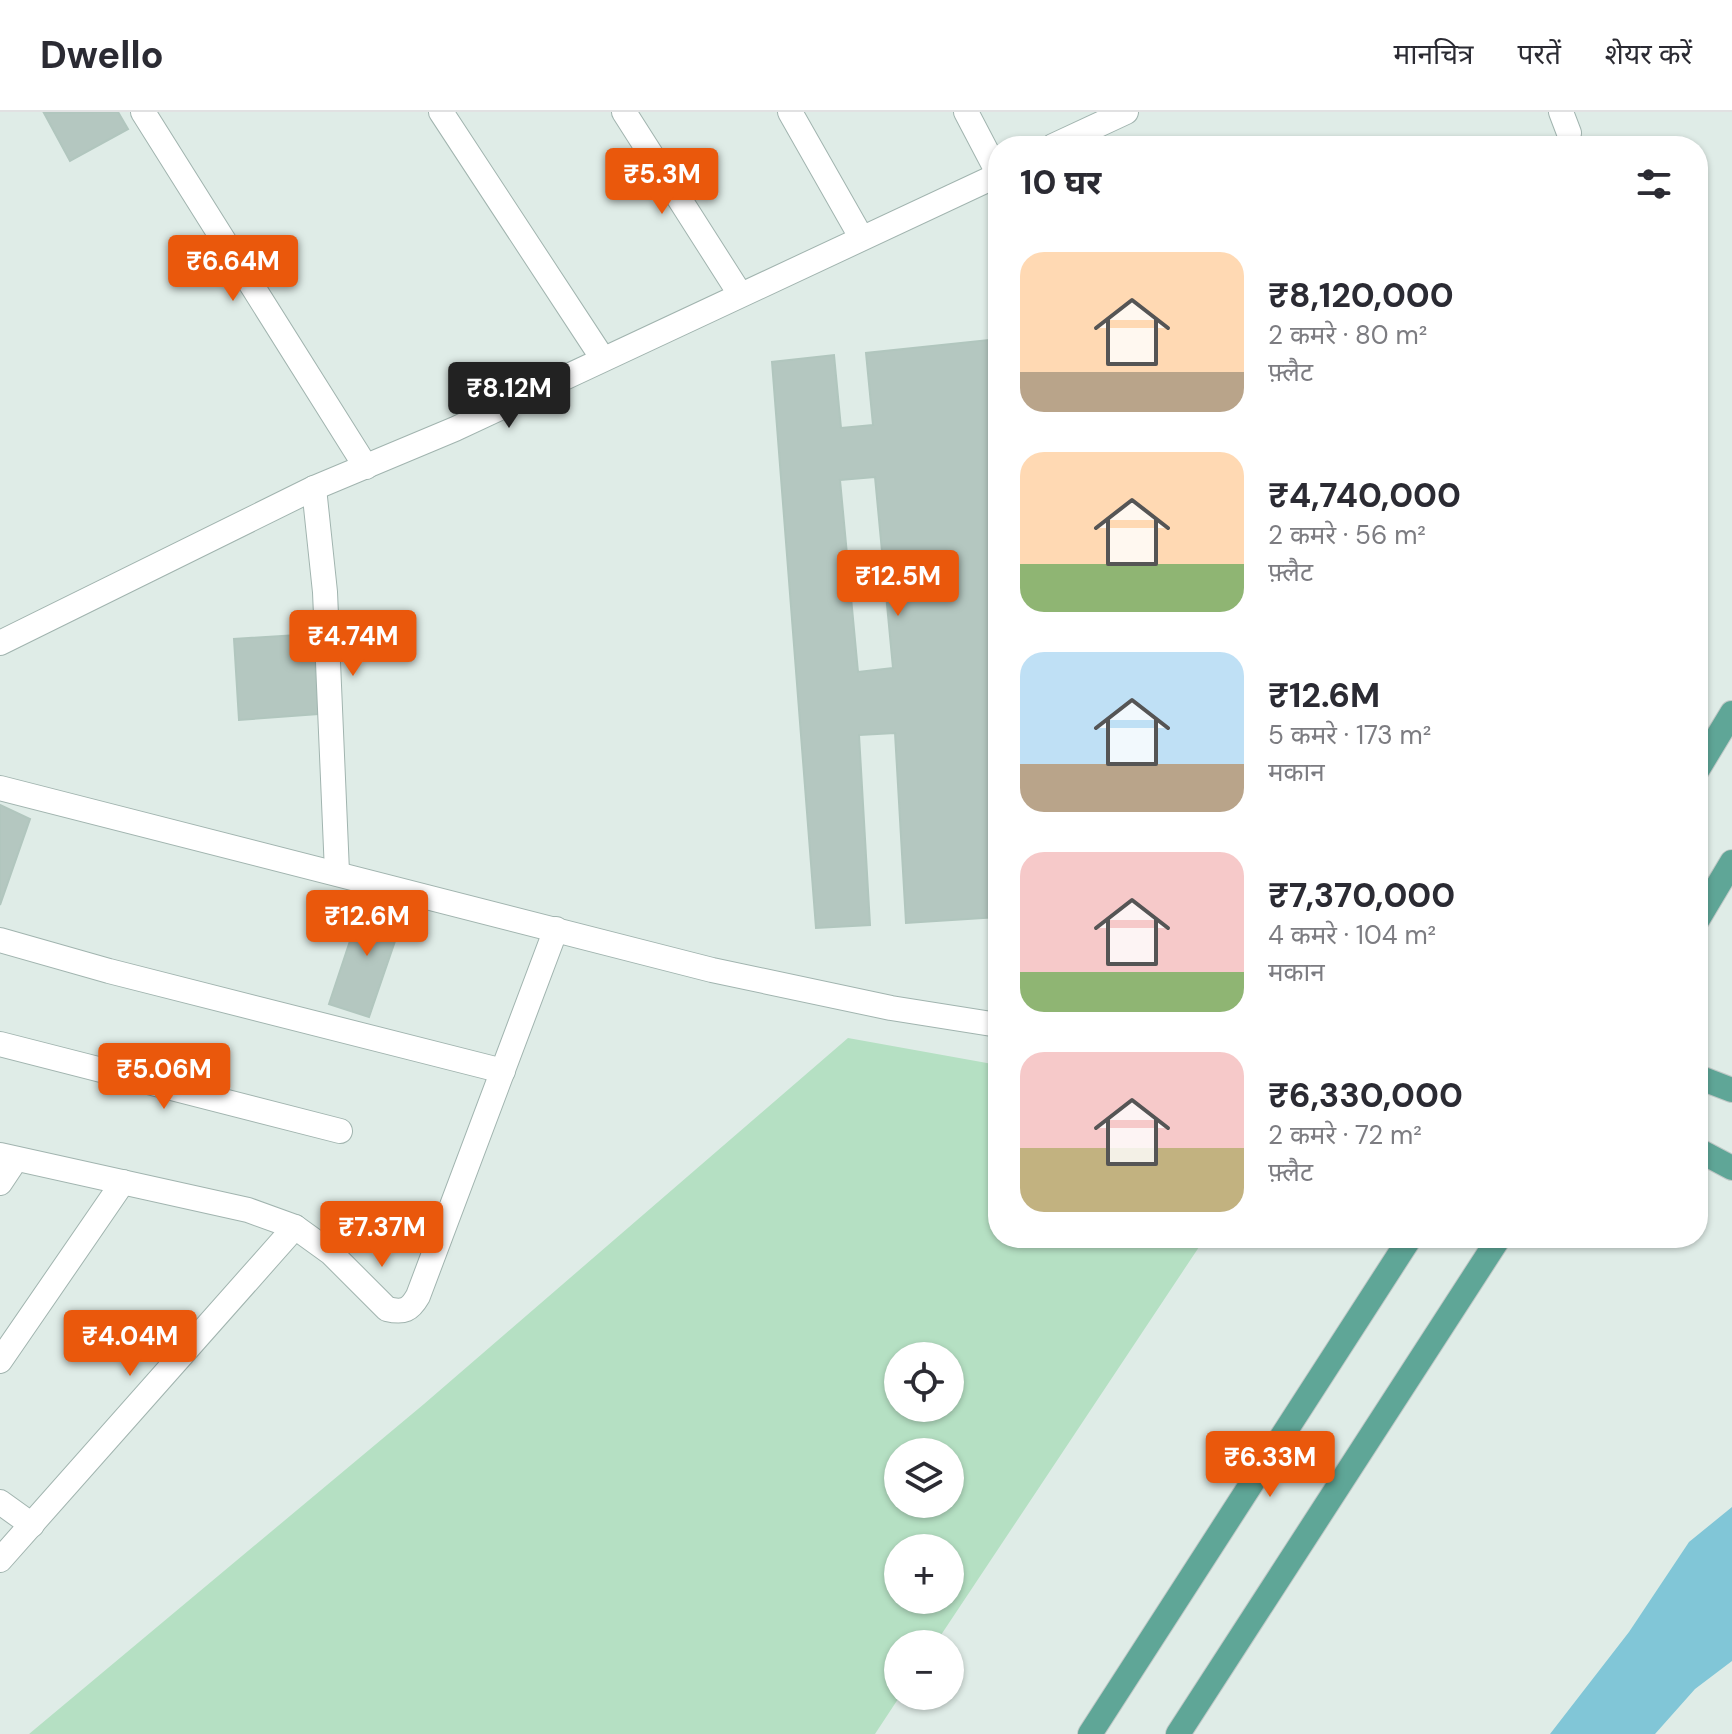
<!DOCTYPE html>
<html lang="hi">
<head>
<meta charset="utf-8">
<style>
  :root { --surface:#fff; --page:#f2f2f3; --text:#2b2b33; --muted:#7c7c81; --line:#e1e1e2; --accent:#ea580c }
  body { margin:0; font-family:"DM Sans","Noto Sans Devanagari",sans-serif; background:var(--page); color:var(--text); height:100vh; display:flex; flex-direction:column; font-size:30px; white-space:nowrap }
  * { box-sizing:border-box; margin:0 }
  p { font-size:26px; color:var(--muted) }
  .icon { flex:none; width:44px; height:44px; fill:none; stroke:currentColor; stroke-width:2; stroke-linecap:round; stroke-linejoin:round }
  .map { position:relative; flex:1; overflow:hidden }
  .panel { position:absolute; left:988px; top:24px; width:720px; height:1112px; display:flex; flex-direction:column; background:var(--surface); border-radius:32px; box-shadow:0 2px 6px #0004 }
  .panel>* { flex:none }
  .buttons { position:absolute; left:884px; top:1230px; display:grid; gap:16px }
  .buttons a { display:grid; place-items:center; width:80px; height:80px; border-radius:50%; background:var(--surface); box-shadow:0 2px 6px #0004; font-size:40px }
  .price { position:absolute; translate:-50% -68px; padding:0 18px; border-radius:8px; background:var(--accent); color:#fff; font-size:26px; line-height:52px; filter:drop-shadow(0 2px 4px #0008) }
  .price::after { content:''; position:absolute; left:50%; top:48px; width:24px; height:18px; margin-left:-12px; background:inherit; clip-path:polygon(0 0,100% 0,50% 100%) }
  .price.on { background:#222; color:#fff }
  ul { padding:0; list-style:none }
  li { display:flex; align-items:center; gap:24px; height:200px; padding:0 32px }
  li span { display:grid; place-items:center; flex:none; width:224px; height:160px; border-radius:24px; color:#555 }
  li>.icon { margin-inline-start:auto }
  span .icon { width:96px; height:96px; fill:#fffc; stroke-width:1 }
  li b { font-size:34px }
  h2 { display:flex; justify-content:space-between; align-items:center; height:96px; padding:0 32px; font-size:34px }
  header { display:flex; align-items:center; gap:48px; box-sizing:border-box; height:112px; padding:0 40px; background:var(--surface); border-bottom:2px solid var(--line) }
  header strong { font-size:38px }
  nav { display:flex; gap:44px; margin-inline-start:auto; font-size:28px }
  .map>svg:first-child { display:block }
</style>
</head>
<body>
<header>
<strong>Dwello</strong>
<nav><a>मानचित्र</a><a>परतें</a><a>शेयर करें</a></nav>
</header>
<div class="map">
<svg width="1732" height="1622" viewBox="0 0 1732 1622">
  <rect width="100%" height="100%" fill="#dfece7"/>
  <path fill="#b5e0c3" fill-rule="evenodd" d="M848,926L998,953V1126H1205L935,1532H898L900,1584L875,1622H29L424,1292ZM898,1244H950V1296H898ZM898,1340H950V1392H898ZM898,1436H950V1488H898Z"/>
  <polygon fill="#81c6d7" points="1732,1395 1732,1549 1695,1577 1655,1622 1550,1622 1629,1520 1689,1430"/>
  <g fill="#b4c7c0" stroke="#b1c6be" stroke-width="2" fill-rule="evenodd">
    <polygon points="118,0 128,17 70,49 44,1"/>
    <path d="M998,227V805L906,811L895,621L859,623L870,813L816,816L772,250L834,243L841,316L873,313L866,241ZM875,365L893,556L858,560L840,368Z"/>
    <polygon points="313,522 318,602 239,608 234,527"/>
    <polygon points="0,693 30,707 0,793"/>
    <polygon points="364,787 405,800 369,905 329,892"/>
  </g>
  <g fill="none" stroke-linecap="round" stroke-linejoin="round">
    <defs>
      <g id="minor">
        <polyline points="143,0 366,355"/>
        <polyline points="441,0 603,247"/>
        <polyline points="624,0 740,182"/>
        <polyline points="790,0 861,125"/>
        <polyline points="966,0 998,61"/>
        <polyline points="1561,0 1569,21"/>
        <polyline points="1053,34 1126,0"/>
        <polyline points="314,376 325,480 337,760"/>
        <polyline points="0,531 314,376 455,317 998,63"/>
        <polyline points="0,676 712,858 891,896 998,913"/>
        <polyline points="0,828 109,859 503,959"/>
        <polyline points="0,932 340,1019"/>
        <path d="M0,1043L248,1098L295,1115L331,1141L387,1197C404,1201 410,1198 418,1184L556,817"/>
        <polyline points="0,1071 16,1047"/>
        <polyline points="0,1249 123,1070"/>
        <polyline points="0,1390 32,1413"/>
        <polyline points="0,1448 295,1115"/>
      </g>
      <g id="major">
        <polyline points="1698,657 1732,601"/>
        <polyline points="1698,807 1732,750"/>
        <polyline points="1698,965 1732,978"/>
        <polyline points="1698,1038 1732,1056"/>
        <polyline points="1090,1622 1410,1126"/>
        <polyline points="1178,1622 1499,1126"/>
      </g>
    </defs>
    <use href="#minor" stroke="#a1b4af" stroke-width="26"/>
    <use href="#major" stroke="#c0c9c7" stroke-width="26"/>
    <use href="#minor" stroke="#fff" stroke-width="24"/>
    <use href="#major" stroke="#5fa697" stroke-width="24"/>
  </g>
</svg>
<div class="buttons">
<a><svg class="icon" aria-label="locate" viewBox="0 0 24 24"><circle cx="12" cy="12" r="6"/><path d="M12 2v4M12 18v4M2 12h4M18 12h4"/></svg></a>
<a><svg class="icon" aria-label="layers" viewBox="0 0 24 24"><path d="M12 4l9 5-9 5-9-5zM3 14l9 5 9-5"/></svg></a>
<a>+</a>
<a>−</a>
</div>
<b class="price" style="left:662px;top:104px">₹5.3M</b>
<b class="price" style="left:233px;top:191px">₹6.64M</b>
<b class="price on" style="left:509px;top:318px">₹8.12M</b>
<b class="price" style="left:898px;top:506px">₹12.5M</b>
<b class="price" style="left:353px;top:566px">₹4.74M</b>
<b class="price" style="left:367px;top:846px">₹12.6M</b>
<b class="price" style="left:164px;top:999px">₹5.06M</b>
<b class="price" style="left:382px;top:1157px">₹7.37M</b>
<b class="price" style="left:130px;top:1266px">₹4.04M</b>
<b class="price" style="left:1270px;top:1387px">₹6.33M</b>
<section class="panel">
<h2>10 घर<svg class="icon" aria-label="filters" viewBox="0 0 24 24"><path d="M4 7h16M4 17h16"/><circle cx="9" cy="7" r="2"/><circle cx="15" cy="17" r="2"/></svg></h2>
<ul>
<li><span style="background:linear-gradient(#ffd9b3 75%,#b9a48a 0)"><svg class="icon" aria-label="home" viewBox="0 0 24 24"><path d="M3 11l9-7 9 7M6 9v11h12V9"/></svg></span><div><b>₹8,120,000</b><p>2 कमरे · 80 m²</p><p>फ़्लैट</p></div></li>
<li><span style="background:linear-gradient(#ffd9b3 70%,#8fb573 0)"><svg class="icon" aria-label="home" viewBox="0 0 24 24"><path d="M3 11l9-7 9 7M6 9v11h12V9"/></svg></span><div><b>₹4,740,000</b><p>2 कमरे · 56 m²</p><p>फ़्लैट</p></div></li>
<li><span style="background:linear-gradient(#bfe0f5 70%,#b9a48a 0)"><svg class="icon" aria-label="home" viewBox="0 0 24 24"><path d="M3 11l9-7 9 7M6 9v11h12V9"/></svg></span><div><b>₹12.6M</b><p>5 कमरे · 173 m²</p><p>मकान</p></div></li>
<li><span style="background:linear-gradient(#f6c9c9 75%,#8fb573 0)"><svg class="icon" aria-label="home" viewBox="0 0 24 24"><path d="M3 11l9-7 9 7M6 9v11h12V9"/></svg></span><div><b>₹7,370,000</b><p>4 कमरे · 104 m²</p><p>मकान</p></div></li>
<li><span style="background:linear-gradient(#f6c9c9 60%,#c2b280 0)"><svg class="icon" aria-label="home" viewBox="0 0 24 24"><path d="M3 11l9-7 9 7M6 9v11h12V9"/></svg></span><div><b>₹6,330,000</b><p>2 कमरे · 72 m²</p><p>फ़्लैट</p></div></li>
</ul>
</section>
</div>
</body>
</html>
